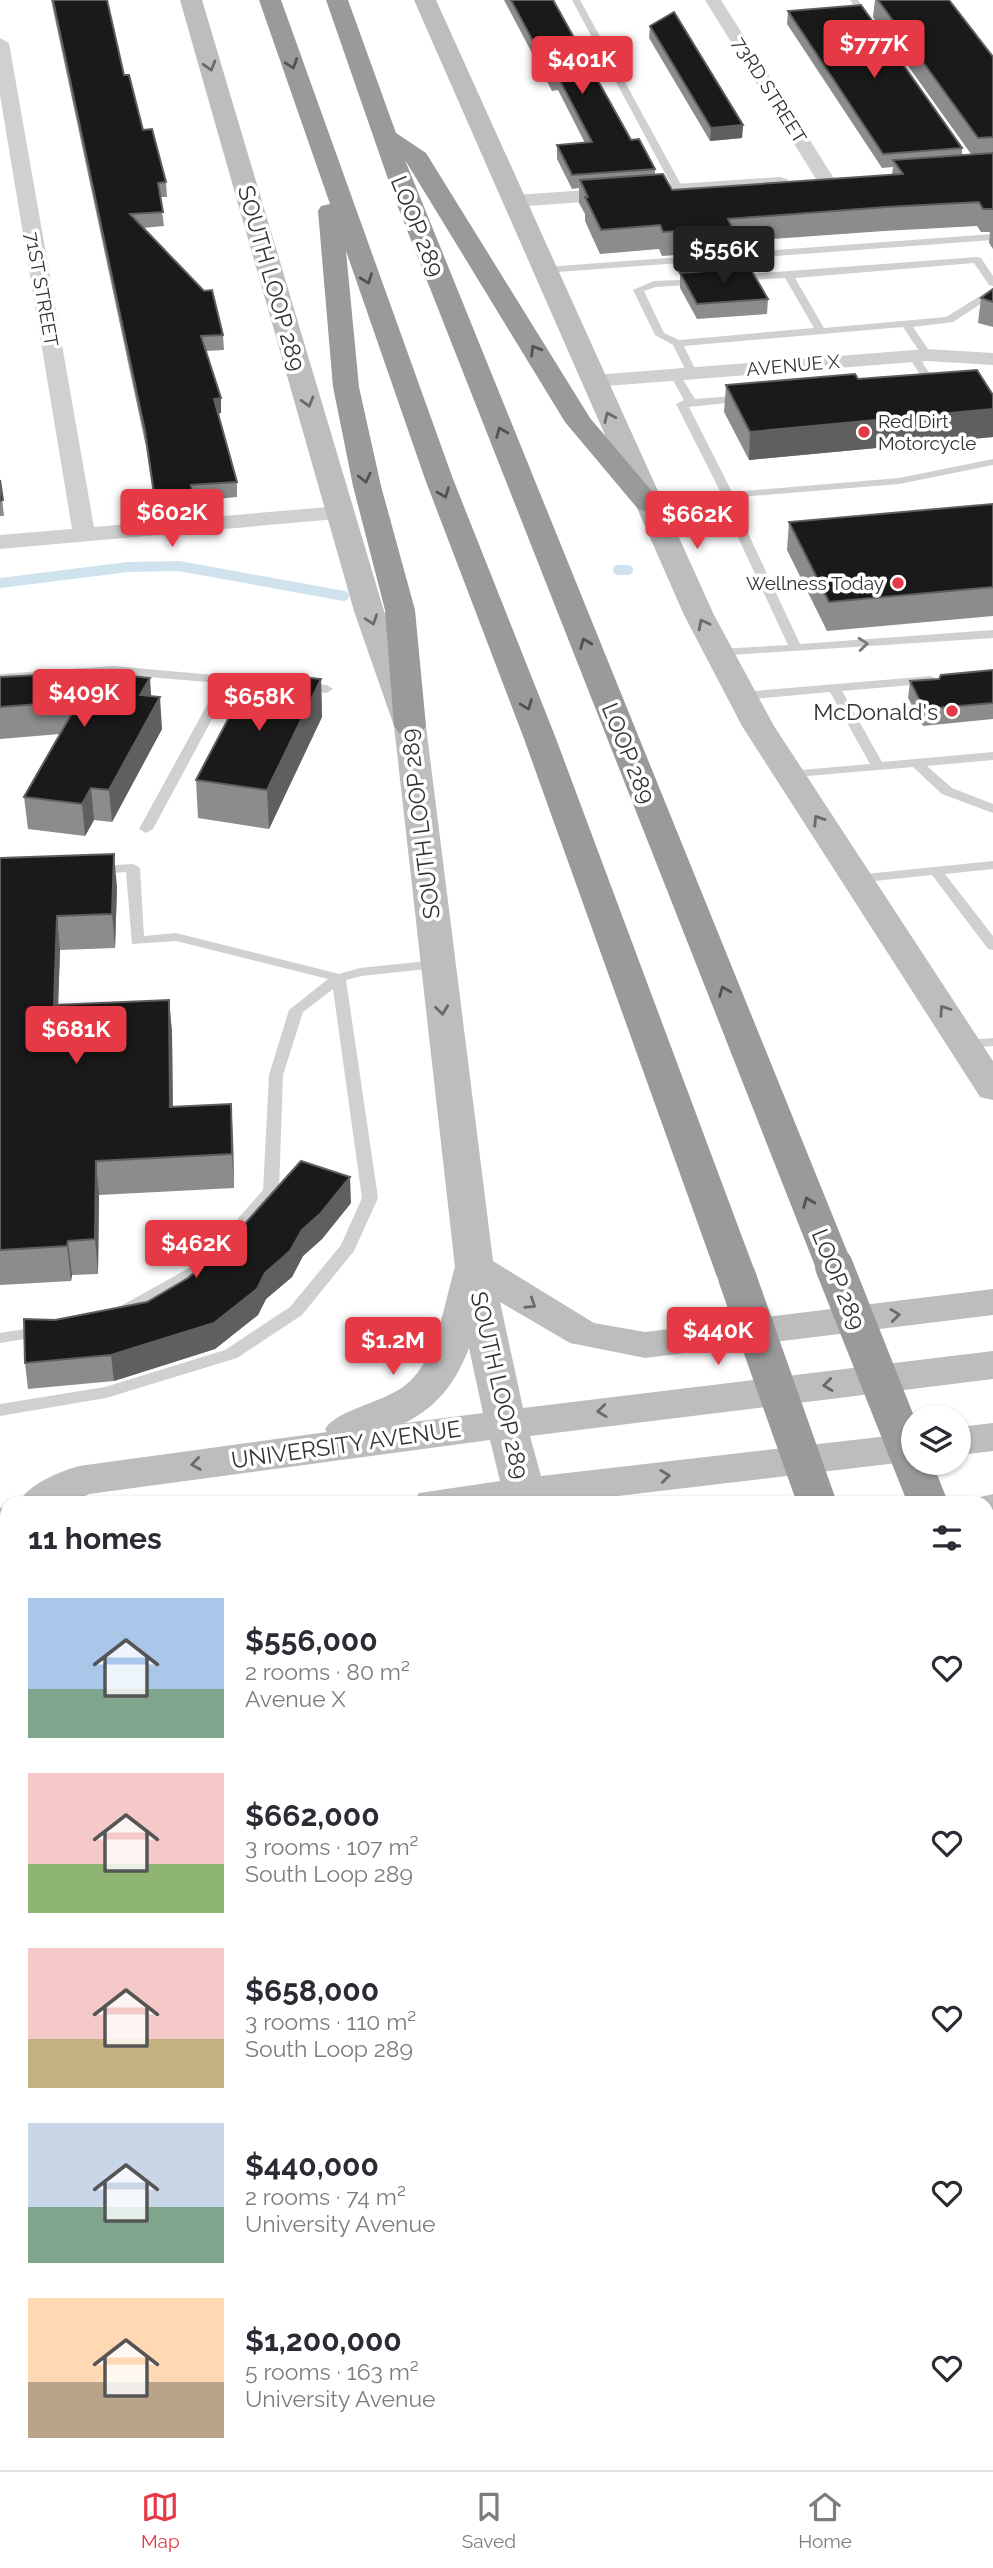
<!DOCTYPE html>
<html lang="en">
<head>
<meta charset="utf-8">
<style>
  :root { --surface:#fff; --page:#f7f7f7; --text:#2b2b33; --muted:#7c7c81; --line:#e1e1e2; --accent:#e63946 }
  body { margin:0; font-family:Raleway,sans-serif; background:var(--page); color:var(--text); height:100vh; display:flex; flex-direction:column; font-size:26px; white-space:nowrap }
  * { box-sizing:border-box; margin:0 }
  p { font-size:23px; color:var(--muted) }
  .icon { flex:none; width:38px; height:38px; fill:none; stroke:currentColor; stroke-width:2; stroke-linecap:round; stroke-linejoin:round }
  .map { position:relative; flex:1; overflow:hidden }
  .drawer { position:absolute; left:0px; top:1496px; width:994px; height:975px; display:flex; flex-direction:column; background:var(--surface); border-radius:21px 21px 0 0; box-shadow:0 2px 5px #0004 }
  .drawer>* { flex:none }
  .controls { position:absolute; left:901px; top:1405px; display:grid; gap:14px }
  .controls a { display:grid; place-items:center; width:70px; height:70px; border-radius:50%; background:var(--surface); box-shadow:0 2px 5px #0004; font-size:35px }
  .price { position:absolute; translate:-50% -60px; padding:0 16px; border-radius:7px; background:var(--accent); color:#fff; font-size:23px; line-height:46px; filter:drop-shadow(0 2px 4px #0008) }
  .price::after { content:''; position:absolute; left:50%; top:42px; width:21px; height:16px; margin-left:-10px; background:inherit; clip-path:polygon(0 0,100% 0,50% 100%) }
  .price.selected { background:#222; color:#fff }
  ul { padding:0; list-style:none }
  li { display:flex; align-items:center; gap:21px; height:175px; padding:0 28px }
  li span { display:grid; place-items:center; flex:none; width:196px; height:140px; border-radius:0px; color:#555 }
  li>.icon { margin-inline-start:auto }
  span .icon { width:84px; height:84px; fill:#fffc; stroke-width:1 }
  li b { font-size:30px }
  h2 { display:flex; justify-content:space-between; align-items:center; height:84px; padding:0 28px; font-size:30px }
  .menu { display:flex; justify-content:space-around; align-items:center; height:98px; border-top:2px solid var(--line); background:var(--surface); font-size:19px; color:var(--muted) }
  .menu a { display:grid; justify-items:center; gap:4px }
  .menu .selected { color:var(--accent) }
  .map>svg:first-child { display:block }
</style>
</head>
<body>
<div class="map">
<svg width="993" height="2470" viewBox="0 0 993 2470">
  <rect width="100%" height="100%" fill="#fff"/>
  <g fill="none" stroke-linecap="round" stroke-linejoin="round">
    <g stroke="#cfe2ee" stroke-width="10">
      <polyline points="618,570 628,570"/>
      <polyline points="0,583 128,567 179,566 344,596"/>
    </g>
    <g fill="#d0d0d0" fill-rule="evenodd">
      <polygon points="572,0 580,0 684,190 683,192 674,190"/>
      <polygon points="850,0 858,0 874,22 873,24 867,24"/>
      <polygon points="993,234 993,240 545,273 540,270 545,267"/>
      <polygon points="977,257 981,258 993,276 993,286 989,285 974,263 795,278 824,328 946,317 993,288 993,296 953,322 913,327 932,355 927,358 923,357 903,327 684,346 697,373 692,376 687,373 673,345 655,335 633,290 654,281 705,279 706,281 701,284 656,287 644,291 664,333 679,340 814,328 785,278 734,281 729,278 734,275"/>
      <polygon points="909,354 917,354 935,382 934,384 926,384 908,356"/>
      <polygon points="675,372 679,373 695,399 746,395 752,398 746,401 689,407 732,492 899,478 993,459 993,465 899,484 644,505 642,503 648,500 721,493 676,404 684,400 670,375"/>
      <polygon points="742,529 748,533 800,644 993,630 993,638 715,656 713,653 719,649 788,645 736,533"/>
      <polygon points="113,666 327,685 333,689 327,693 231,684 153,829 146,833 139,829 219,683 113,674 0,682 0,674"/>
      <polygon points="931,676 937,680 935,683 842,691 882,762 993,752 993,760 927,766 952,788 993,804 993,813 942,794 913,767 784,778 782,775 789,771 870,764 830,692 742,700 736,696 742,692"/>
      <polygon points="993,861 993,869 945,874 993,936 993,950 988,949 932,875 856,883 849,879 856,875"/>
      <polygon points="133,864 140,868 144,936 176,933 339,974 360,968 437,960 444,964 437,968 361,976 346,980 378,1198 354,1251 302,1315 237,1358 106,1398 0,1416 0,1404 105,1387 225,1350 290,1307 341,1245 362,1198 333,989 303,1012 283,1075 279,1191 276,1194 212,1270 129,1316 117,1316 115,1312 117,1308 200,1262 263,1190 269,1075 289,1010 328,979 176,941 132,944 126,872 96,874 89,870 96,866"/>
      <polygon points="993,1038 993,1046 967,1048 960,1044 967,1040"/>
      <polygon points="44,1326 50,1327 52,1331 50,1335 0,1343 0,1333"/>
      <polygon points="0,1533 7,1536 7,1601 0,1598"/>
      <polygon points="7,1789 7,1803 0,1805 0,1791"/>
      <polygon points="7,2231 7,2249 0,2250 0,2232"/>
      <polygon points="336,2464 390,2464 388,2470 334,2470"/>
      <polygon points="678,2464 738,2464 736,2470 676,2470"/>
      <polygon points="763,2464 786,2464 788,2470 765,2470"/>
    </g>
    <g fill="#d0d0d0" fill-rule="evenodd">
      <polygon points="705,0 721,0 835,180 833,184 819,184"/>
      <polygon points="0,38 9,43 94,527 340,506 351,513 348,518 0,549 0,535 72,529 0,95"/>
      <polygon points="780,177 787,179 789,183 787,187 515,207 506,201 515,195"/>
      <polygon points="927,349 993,353 993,365 927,361 594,387 584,381 594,375"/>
    </g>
    <g fill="#bdbdbd" fill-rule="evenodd">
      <path d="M180,0H202L384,611L426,726L493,1261L594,1323L645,1332L993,1289V1315L645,1358L570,1343L500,1302L523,1408L993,1351V1379L530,1436L541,1476L914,1433V1461L558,1503H413L419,1493L500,1481L490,1440L89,1494L72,1503H18C29,1484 58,1472 79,1466L327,1432L325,1429C338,1408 387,1403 409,1382C438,1356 444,1303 455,1267L394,726L354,611ZM469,1348L483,1413L405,1423C438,1406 456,1382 469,1348Z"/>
      <polygon points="414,0 436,0 714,615 774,726 993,1061 993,1100 980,1097 975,1089 742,726 684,615"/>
      <polygon points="993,1423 993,1451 959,1455 959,1427"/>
      <polygon points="993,1494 993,1524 987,1525 987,1503 970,1503 972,1499"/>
      <polygon points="7,1506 7,1538 0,1540 0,1508"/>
      <polygon points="863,2464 919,2464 921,2470 865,2470"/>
    </g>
    <g fill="#9a9a9a" fill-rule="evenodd">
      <polygon points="259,0 281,0 453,479 555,736 757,1277 751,1286 737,1290 723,1286 717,1277 523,736 425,479 346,251 359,387 381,486 415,610 426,726 421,733 410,735 399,733 394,726 385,610 353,486 333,387 318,211 321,206 330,204"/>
      <polygon points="326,0 348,0 396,133 426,153 590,418 662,503 658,509 648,512 638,509 565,422 405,160 853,1266 848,1275 834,1279 820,1275 815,1266 396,202"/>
      <polygon points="987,1638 993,1640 993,1686 987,1685"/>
      <polygon points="987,1963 993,1965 993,2020 987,2018"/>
    </g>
    <g stroke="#9a9a9a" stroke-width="38">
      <polyline points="834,1266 928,1503"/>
      <polyline points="737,1277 817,1503"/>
    </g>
  </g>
  <g fill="#8c8c8c">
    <polygon points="51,0 107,0 124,75 143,130 166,182 167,197 160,197 164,226 143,228 223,335 224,350 206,351 221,398 221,413 218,414 237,482 237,497 193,501 193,505 155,508 146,447"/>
    <polygon points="504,0 553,0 631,140 655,169 655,175 672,190 892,175 893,167 882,168 787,24 788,11 962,148 962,155 971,154 873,17 875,0 949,0 993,57 993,249 989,243 990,232 981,232 977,226 884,231 731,242 731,251 662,256 659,249 600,254 585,221 585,214 579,203 579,188 572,189 557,159 557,145 585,143 558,90 552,91"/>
    <polygon points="650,26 743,125 742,138 710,141 649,38"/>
    <polygon points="680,273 768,299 767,314 697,319 680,288"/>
    <polygon points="993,289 993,327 978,323 981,298"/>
    <polygon points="858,379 993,395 993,437 749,460 724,412 726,385"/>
    <polygon points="0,480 4,516 0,516"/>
    <polygon points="993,504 993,616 827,631 787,550 789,522"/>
    <polygon points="993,670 993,719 923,726 908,698 910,681 939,679"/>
    <polygon points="0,677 151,696 162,729 112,822 94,820 85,836 28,829 24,797 60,734 0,739"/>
    <polygon points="321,679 322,717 269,829 198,818 196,780"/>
    <polygon points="0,858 117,887 115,948 60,950 58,1005 169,1000 172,1033 173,1106 233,1138 234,1188 99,1195 98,1274 72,1275 71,1281 0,1285"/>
    <polygon points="351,1203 322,1239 303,1256 292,1277 266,1299 258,1315 215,1349 114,1381 28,1389 25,1363 55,1320 147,1302"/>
    <polygon points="7,2276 7,2464 235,2464 199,2470 14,2470 0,2462 0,2277"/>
  </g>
  <g fill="#5f5f5f">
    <polygon points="743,125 742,138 710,141 711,128"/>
    <polygon points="221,398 221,413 215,414 214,399"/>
    <polygon points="993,409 993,437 749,460 750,432"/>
    <polygon points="150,678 152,710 140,695"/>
    <polygon points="321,679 322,717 269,829 267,790"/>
    <polygon points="160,697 162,729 112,822 109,790"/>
    <polygon points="91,788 94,820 85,836 82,804"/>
    <polygon points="114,854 117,887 115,948 112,914"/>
    <polygon points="57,916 60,950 57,1039 54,1005"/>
    <polygon points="169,1000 172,1033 173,1141 170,1107"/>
    <polygon points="231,1104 233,1138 234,1188 232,1154"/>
    <polygon points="96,1161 99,1195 98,1274 95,1239"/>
    <polygon points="350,1177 351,1203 322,1239 303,1256 292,1277 266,1299 258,1315 215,1349 114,1381 111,1355 265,1273"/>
    <polygon points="68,1241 72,1275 71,1281 67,1246"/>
  </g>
  <g fill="#1a1a1a" stroke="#5f5f5f" stroke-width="2">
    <polygon points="53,0 107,0 124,75 129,75 143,130 152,129 166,182 158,183 163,212 130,214 204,291 212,290 223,335 201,336 221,398 214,399 237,482 191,485 192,490 154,493 145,431"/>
    <polygon points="511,0 553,0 631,140 639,139 655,169 572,175 557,145 592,142 558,77 552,77"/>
    <polygon points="878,0 949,0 993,57 993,137 978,138"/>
    <polygon points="861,5 962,148 883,154 788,11"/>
    <polygon points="674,12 743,125 711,128 650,26"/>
    <polygon points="993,153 993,209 983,209 979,202 886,207 728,219 732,227 663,232 660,225 601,230 585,197 588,197 580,180 663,174 672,190 903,174 893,160"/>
    <polygon points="750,268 768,299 697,304 680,273"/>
    <polygon points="993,289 993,302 981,298"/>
    <polygon points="977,370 993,395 993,409 750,432 726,385 855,374 858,379"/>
    <polygon points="0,480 3,500 0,501"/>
    <polygon points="993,504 993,587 829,602 789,522"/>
    <polygon points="993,670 993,703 924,709 910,681 939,679 941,675"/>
    <polygon points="96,672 150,678 140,695 160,697 109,790 91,788 82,804 24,797 79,701 0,707 0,677"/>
    <polygon points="270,674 321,679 267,790 196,780 244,689 261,691"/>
    <polygon points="114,854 112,914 57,916 54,1005 169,1000 170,1107 231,1104 232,1154 96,1161 95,1239 68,1241 67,1246 0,1250 0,858"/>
    <polygon points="301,1161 350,1177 321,1213 302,1230 290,1251 265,1273 257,1289 214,1323 111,1355 25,1363 24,1319 55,1320 147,1302 188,1278 222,1249"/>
    <polygon points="7,2276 7,2437 0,2433 0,2277"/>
  </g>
  <defs><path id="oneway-chevron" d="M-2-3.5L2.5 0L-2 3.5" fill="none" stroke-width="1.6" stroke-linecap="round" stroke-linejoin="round" transform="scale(1.75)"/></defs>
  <g stroke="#525252">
    <use href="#oneway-chevron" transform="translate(292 64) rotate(71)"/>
    <use href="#oneway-chevron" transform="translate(367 279) rotate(70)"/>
    <use href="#oneway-chevron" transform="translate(535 350) rotate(-121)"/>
    <use href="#oneway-chevron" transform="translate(501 432) rotate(-112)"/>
    <use href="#oneway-chevron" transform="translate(365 478) rotate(77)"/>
    <use href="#oneway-chevron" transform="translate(444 493) rotate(69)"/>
    <use href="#oneway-chevron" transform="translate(585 643) rotate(-112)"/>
    <use href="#oneway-chevron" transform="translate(527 705) rotate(69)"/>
    <use href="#oneway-chevron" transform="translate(724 991) rotate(-112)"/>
    <use href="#oneway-chevron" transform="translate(808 1202) rotate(-112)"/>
  </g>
  <g stroke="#6a6a6a">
    <use href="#oneway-chevron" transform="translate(210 66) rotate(74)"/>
    <use href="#oneway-chevron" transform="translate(308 402) rotate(74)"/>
    <use href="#oneway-chevron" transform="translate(609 417) rotate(-114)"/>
    <use href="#oneway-chevron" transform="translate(372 620) rotate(71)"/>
    <use href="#oneway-chevron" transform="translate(703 624) rotate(-117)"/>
    <use href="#oneway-chevron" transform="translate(818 820) rotate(-123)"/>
    <use href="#oneway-chevron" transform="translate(442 1010) rotate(83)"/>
    <use href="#oneway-chevron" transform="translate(944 1010) rotate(-124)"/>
    <use href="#oneway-chevron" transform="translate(531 1304) rotate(33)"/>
    <use href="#oneway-chevron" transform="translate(895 1315) rotate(-7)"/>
    <use href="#oneway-chevron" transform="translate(828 1385) rotate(173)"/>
    <use href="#oneway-chevron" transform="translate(602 1411) rotate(173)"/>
    <use href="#oneway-chevron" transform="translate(196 1464) rotate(172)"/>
    <use href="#oneway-chevron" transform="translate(665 1476) rotate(-7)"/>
  </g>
  <use stroke="#7a7a7a" href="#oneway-chevron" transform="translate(863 644) rotate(-5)"/>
  <g fill="#e63946" stroke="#fff" stroke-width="2.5">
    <circle cx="864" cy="432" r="7"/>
    <circle cx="898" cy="583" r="7"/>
    <circle cx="952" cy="711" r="7"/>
  </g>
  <g text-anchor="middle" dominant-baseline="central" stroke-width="7" stroke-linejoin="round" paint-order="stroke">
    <g font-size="19" fill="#333" stroke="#fff">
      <text transform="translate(770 90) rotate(58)">73RD STREET</text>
      <text transform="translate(42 289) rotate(80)">71ST STREET</text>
      <text transform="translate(793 365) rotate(-5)">AVENUE X</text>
    </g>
    <g font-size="19" fill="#333" stroke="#fff" text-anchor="start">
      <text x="878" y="421">Red Dirt<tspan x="878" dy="22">Motorcycle</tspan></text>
      <text x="884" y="583" text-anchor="end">Wellness Today</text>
    </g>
    <g font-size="23" fill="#333" stroke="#fff">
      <text transform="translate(418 226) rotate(68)">LOOP 289</text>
      <text transform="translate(272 278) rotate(74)">SOUTH LOOP 289</text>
      <text transform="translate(629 753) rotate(68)">LOOP 289</text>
      <text transform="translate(420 824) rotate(-97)">SOUTH LOOP 289</text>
      <text transform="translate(839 1279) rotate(68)">LOOP 289</text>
      <text transform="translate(500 1385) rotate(77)">SOUTH LOOP 289</text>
      <text transform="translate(346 1444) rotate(-8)">UNIVERSITY AVENUE</text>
    </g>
    <g font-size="23" fill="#333" stroke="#fff" text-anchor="end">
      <text x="938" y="711">McDonald's</text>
    </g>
  </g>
</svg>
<div class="controls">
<a><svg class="icon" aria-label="layers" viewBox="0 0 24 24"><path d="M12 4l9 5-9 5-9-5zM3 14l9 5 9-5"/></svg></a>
</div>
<b class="price" style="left:874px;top:80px">$777K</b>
<b class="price" style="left:582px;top:96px">$401K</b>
<b class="price selected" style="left:724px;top:286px">$556K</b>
<b class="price" style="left:172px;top:549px">$602K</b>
<b class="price" style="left:697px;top:551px">$662K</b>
<b class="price" style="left:84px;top:729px">$409K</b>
<b class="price" style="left:259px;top:733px">$658K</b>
<b class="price" style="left:76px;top:1066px">$681K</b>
<b class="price" style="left:196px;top:1280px">$462K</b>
<b class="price" style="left:718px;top:1367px">$440K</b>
<b class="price" style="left:393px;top:1377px">$1.2M</b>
<section class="drawer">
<h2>11 homes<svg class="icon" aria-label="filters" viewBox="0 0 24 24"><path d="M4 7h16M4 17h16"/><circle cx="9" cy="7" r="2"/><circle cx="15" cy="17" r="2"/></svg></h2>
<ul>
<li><span style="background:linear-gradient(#a9c7e8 65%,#7fa58c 0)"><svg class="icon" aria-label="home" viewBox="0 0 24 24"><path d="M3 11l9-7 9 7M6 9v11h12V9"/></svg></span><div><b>$556,000</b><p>2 rooms · 80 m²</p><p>Avenue X</p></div><svg class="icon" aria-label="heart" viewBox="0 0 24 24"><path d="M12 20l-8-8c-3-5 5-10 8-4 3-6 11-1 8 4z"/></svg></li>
<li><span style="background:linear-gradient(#f6c9c9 65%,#8fb573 0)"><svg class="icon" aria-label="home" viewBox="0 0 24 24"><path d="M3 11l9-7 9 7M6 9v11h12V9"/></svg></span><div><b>$662,000</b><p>3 rooms · 107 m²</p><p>South Loop 289</p></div><svg class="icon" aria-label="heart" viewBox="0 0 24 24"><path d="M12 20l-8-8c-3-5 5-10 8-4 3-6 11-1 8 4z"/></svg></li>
<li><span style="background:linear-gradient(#f6c9c9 65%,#c2b280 0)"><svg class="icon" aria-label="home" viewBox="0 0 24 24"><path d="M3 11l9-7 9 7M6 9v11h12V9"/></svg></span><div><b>$658,000</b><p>3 rooms · 110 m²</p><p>South Loop 289</p></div><svg class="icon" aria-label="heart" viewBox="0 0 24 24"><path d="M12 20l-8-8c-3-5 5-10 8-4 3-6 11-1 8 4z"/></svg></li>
<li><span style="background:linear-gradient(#c9d6e8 60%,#7fa58c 0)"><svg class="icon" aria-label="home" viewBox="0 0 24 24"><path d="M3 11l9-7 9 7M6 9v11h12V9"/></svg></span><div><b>$440,000</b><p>2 rooms · 74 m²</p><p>University Avenue</p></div><svg class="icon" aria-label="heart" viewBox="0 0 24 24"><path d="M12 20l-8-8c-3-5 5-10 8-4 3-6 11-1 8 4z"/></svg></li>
<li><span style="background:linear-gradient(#ffd9b3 60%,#b9a48a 0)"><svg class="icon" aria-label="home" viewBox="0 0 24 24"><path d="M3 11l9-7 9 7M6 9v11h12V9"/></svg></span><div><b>$1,200,000</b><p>5 rooms · 163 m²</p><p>University Avenue</p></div><svg class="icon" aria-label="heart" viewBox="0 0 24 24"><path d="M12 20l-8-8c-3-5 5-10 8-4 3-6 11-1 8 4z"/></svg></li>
</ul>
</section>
</div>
<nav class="menu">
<a class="selected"><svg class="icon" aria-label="map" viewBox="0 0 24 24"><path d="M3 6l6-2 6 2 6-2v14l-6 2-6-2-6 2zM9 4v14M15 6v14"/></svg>Map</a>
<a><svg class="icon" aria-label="saved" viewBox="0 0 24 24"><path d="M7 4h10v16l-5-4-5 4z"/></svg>Saved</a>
<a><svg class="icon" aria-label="home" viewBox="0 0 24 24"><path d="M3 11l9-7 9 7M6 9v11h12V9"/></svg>Home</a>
</nav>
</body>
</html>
